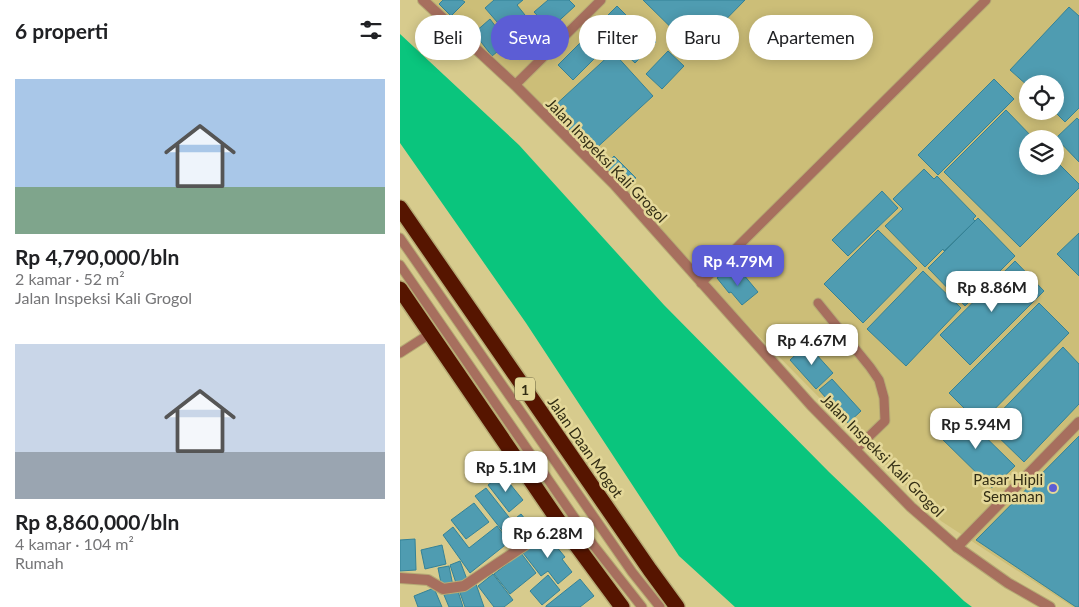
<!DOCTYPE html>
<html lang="id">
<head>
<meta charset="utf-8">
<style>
  :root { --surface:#fff; --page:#f2f2f2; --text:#202124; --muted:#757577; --accent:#5c5dd5 }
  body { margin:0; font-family:Lato,sans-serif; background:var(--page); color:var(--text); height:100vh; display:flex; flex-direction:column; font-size:19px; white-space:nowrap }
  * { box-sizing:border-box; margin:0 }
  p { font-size:16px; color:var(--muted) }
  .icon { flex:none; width:28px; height:28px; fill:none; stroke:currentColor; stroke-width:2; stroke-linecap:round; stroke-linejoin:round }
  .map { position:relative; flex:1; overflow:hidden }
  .sheet { display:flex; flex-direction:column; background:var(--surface); width:400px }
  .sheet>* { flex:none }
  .hud { position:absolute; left:15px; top:15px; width:475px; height:45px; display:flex; gap:10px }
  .controls { position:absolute; left:619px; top:75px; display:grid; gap:10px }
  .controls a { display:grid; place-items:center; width:45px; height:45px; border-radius:50%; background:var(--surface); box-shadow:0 2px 12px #0003; font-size:25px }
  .price { position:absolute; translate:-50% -42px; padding:0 11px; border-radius:10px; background:#fff; color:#222; font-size:16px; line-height:32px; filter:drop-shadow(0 1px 2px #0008) }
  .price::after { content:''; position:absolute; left:50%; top:30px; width:15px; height:11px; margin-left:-8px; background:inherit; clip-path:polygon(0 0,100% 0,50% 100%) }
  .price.on { background:var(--accent); color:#fff }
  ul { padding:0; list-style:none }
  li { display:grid; align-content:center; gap:10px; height:265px; padding:0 15px }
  li span { display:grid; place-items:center; height:155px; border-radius:0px; color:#555 }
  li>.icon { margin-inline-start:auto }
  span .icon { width:90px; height:90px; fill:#fffc; stroke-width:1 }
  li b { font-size:21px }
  h2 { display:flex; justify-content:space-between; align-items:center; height:60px; padding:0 15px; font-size:21px }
  .chip { padding:0 18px; border-radius:22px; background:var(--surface); box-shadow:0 2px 12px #0003; font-size:18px; line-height:45px }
  .chip.on { background:var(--accent); color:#fff }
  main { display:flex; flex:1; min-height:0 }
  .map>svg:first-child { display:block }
</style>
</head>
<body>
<main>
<section class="sheet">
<h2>6 properti<svg class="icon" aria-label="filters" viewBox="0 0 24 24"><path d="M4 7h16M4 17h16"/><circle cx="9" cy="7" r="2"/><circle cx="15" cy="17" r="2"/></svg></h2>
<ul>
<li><span style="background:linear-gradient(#a9c7e8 70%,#7fa58c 0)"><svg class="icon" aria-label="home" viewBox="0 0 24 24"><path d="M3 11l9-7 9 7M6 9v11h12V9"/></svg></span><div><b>Rp 4,790,000/bln</b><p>2 kamar · 52 m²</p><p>Jalan Inspeksi Kali Grogol</p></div></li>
<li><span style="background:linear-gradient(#c9d6e8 70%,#9aa5b1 0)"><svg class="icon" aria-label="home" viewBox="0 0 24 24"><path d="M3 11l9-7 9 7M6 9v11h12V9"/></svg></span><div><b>Rp 8,860,000/bln</b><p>4 kamar · 104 m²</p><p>Rumah</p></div></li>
</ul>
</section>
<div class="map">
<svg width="679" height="607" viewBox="0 0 679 607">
  <rect width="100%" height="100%" fill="#d7cb8d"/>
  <path fill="#ccbe78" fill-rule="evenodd" d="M27,0H679V607H673L541,521L55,28ZM628,84H655V111H628ZM628,139H655V166H628Z"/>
  <polygon fill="#0ac57d" points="0,34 119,145 264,305 429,472 564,601 572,607 335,607 279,556 126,323 0,143"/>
  <g fill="#4f9cb1" stroke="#348297">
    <polygon points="43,0 62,0 65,2 51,16 39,4"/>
    <polygon points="94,0 123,0 117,5 129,20 110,37 85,8"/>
    <polygon points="148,0 169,0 175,6 150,29 134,12"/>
    <polygon points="243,0 345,0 295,51"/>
    <polygon points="217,6 232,21 173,80 158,65"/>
    <polygon points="669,7 679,16 679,108 665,122 654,111 655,84 628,84 628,86 610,70"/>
    <polygon points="90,19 108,43 92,56 74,33"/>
    <polygon points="133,24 145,36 119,60 108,47"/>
    <polygon points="237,25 256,42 235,63 217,46"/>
    <polygon points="268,51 284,66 262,89 246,74"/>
    <polygon points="213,52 253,96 191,153 151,109"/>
    <polygon points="594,79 614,99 538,175 518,155"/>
    <polygon points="606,110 634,139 628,139 628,166 655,166 655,160 679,184 679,188 620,247 544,172"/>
    <polygon points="677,118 679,120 679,162 656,138"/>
    <polygon points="214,156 236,178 224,190 202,168"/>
    <polygon points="524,169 534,179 537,176 576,216 573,219 575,221 544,251 543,249 525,267 485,226 503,209 493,199"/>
    <polygon points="482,191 498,208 448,256 432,240"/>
    <polygon points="578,218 615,256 565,306 528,268"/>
    <polygon points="478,230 517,268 463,323 424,284"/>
    <polygon points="679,233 679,276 657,254"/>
    <polygon points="615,261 644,291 570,365 540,335"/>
    <polygon points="327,270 335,280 343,274 358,292 342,305 331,292 329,293 317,278"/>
    <polygon points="523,271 561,308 506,366 467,329"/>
    <polygon points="639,303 669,333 580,424 549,393"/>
    <polygon points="407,344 433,373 416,389 390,360"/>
    <polygon points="663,347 679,364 679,404 624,462 587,426"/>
    <polygon points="432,379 461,411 448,423 419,390"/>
    <polygon points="560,412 615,466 592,488 538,435"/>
    <polygon points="679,436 679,607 676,607 576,540"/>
    <polygon points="102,474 123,500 109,512 88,485"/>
    <polygon points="86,488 112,521 121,514 130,525 111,539 106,532 104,533 75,496"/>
    <polygon points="74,503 89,522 66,539 51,520"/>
    <polygon points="97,526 109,542 70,573 43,535 53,527 69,548"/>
    <polygon points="146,534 165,557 162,559 172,572 158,584 148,571 141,576 123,553"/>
    <polygon points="15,539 16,570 0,571 0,540"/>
    <polygon points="42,545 46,564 25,569 21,550"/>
    <polygon points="121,553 136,573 110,594 94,574"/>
    <polygon points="60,561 68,582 57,586 50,565"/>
    <polygon points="49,566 53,586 42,588 38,568"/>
    <polygon points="93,574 113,600 104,607 94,607 78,586"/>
    <polygon points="148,575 160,590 142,605 130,591"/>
    <polygon points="180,579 194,596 180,607 146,607 146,606"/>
    <polygon points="76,584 84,607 65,607 59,590"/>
    <polygon points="34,588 42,607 18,607 14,596"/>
    <polygon points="58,591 63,607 49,607 44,595"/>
  </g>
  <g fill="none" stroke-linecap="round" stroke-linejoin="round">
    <defs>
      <g id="lane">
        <polyline points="115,85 201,0"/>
        <polyline points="0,238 232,572 260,607"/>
        <polyline points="0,265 194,546 242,607"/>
        <polyline points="301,283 586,0"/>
        <polyline points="418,303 470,367 479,380 484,398 485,421 455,450"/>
        <polyline points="0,353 31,333"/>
      </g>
      <g id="street">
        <polyline points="23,0 115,85 214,184 411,405 511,507 557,547 608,583 650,607"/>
        <polyline points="557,547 679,422"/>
        <polyline points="0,578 28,580 43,589 64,586 146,531 160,523"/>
      </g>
      <g id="highway">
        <polyline points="0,208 250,570 277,607"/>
        <polyline points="0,289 160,523 222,607"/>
      </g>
    </defs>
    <use href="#lane" stroke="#b6ab75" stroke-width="11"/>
    <use href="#street" stroke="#b6ab75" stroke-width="12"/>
    <use href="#highway" stroke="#b6ab75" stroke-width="18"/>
    <use href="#lane" stroke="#a76f5e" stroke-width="9"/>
    <use href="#street" stroke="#a76f5e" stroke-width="10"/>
    <use href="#highway" stroke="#561500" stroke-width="15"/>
  </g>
  <circle fill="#5c5dd5" stroke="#e4d899" stroke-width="2" cx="653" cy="488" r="5"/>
  <g text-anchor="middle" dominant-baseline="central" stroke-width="5" stroke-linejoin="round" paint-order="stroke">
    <rect fill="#e4d899" stroke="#67603c" stroke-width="1" x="115" y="377.5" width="20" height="23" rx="4"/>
    <g font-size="14" font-weight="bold" fill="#322d14">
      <text x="125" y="389">1</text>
    </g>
    <g font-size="15" fill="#322d14" stroke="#e4d899">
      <text transform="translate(207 160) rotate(46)">Jalan Inspeksi Kali Grogol</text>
      <text transform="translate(186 447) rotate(55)">Jalan Daan Mogot</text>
      <text transform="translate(483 455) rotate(45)">Jalan Inspeksi Kali Grogol</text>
    </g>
    <g font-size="15" fill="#322d14" stroke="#e4d899" text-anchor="end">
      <text x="643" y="479">Pasar Hipli<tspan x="643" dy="17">Semanan</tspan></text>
    </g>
  </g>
</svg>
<div class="controls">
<a><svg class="icon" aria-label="locate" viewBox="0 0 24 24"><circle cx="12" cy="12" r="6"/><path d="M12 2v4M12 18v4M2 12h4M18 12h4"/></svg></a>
<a><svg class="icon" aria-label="layers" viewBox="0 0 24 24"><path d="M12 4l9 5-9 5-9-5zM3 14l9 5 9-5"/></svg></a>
</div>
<b class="price on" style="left:338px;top:287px">Rp 4.79M</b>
<b class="price" style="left:592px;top:313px">Rp 8.86M</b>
<b class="price" style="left:412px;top:366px">Rp 4.67M</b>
<b class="price" style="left:576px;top:450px">Rp 5.94M</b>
<b class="price" style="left:106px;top:493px">Rp 5.1M</b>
<b class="price" style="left:148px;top:559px">Rp 6.28M</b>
<div class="hud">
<a class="chip">Beli</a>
<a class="chip on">Sewa</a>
<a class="chip">Filter</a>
<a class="chip">Baru</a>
<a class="chip">Apartemen</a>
</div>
</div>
</main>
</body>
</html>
